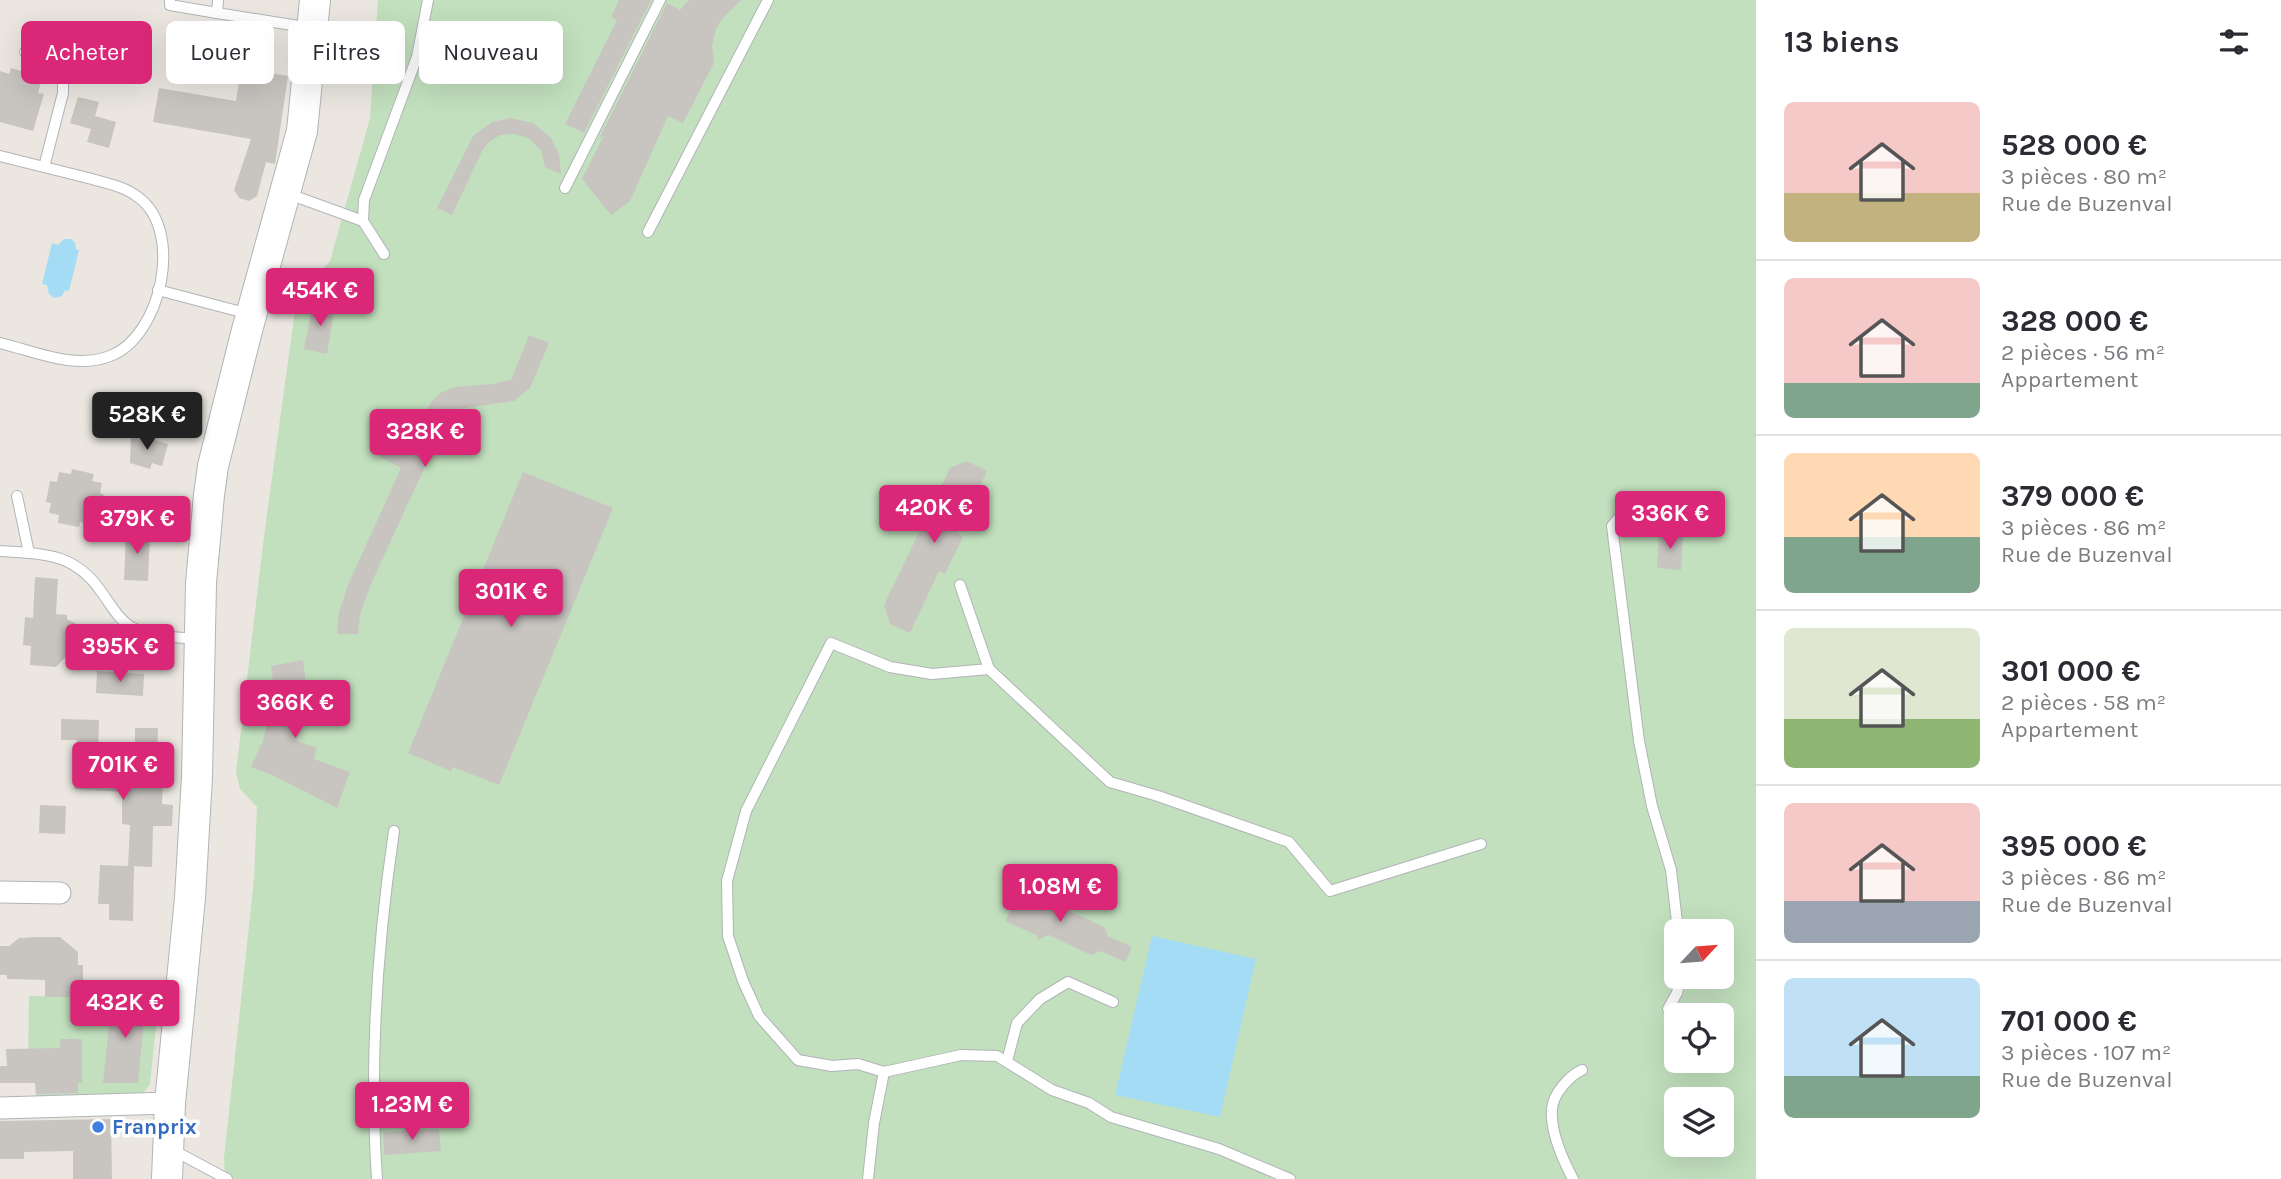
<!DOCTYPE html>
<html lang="fr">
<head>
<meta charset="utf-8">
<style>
  :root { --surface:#fff; --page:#f2f2f3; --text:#2b2b33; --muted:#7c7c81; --line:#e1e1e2; --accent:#db2777 }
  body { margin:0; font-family:Karla,sans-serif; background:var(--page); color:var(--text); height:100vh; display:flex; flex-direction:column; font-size:26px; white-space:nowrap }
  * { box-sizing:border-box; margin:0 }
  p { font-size:23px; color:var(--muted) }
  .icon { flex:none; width:38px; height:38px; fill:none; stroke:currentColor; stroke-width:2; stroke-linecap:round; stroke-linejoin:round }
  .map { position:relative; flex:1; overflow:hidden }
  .sheet { display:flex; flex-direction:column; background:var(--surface); width:525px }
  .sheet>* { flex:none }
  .guide { position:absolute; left:21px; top:21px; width:665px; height:63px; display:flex; gap:14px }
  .needle { width:46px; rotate:64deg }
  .controls { position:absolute; left:1664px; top:919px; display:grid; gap:14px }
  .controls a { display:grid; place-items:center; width:70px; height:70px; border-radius:10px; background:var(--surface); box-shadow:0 7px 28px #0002; font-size:35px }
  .price { position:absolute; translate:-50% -60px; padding:0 16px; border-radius:7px; background:var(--accent); color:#fff; font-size:23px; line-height:46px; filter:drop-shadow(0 2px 4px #0008) }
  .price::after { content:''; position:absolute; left:50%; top:42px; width:21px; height:16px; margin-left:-10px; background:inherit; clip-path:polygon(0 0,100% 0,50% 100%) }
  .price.on { background:#222; color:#fff }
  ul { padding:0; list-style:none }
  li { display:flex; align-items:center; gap:21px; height:175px; padding:0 28px }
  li+li { border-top:2px solid var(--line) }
  li span { display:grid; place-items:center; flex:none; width:196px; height:140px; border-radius:10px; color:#555 }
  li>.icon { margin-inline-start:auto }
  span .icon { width:84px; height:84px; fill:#fffc; stroke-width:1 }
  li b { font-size:30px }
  h2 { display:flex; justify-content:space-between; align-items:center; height:84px; padding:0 28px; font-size:30px }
  .tag { padding:0 24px; border-radius:10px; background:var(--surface); box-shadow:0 7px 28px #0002; font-size:24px; line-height:63px }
  .tag.on { background:var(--accent); color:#fff }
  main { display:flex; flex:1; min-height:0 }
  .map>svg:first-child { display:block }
</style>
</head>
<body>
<main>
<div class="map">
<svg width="1756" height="1179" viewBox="0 0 1756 1179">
  <rect width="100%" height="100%" fill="#ebe7e0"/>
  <g fill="#c2e0be" fill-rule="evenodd">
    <path d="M378,0H1756V1179H225L224,1158L254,879L257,807L240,789L236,772L264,536L297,296L330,261L370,118ZM1676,931H1722V976H1676ZM1676,1015H1722V1060H1676ZM1676,1099H1722V1144H1676Z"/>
    <polygon points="29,996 159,998 150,1084 143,1093 36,1098 35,1058 28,1058"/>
  </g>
  <g fill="#a4dcf6">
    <polygon points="64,239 71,239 75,243 76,249 79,250 69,291 65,290 62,296 54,298 49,294 47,285 42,284 52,243 58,245"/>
    <polygon points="1152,936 1256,959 1220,1117 1115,1095"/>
  </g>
  <g fill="#c8c4c0">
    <polygon points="619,0 651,0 584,133 565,124 617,20 611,17"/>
    <polygon points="689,0 741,0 722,19 716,29 712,46 714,63 683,123 668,116 630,201 611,215 582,179 604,135 599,139 667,3 680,10"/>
    <polygon points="224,22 267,29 259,71 288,76 275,164 266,162 257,196 249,201 239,198 234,190 251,139 153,122 159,88 236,101 241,70 216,64"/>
    <polygon points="11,68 32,74 30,79 41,82 38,93 44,94 33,131 0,122 0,71 9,74"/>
    <polygon points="78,97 99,102 95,116 116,122 109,148 87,142 91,129 70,123"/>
    <polygon points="510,118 533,123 551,138 559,154 561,174 545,167 541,150 528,138 514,134 500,135 488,143 482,151 452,215 437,208 473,136 492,122"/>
    <polygon points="313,302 335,306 327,354 304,349"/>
    <polygon points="529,335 549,343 530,388 514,401 451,410 371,584 360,614 358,634 337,634 339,612 348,585 401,468 379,456 390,429 414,439 431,402 440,393 455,387 492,384 511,380"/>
    <polygon points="131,434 168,444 162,466 152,463 150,469 130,463"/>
    <polygon points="967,461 987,471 957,533 963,537 945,574 939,571 910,633 890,624 884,605 950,468"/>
    <polygon points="72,469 94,474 92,481 102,483 100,493 104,495 100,515 94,514 92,525 80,522 79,527 58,523 59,515 49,513 51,503 46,502 50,481 57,482 59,472 71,474"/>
    <polygon points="523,472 613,508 499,785 453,767 451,771 408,753"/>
    <polygon points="126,530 150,532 148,581 124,580"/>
    <polygon points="1659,532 1683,534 1681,570 1657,568"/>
    <polygon points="35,577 58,579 56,614 67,615 67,619 75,623 81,633 78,644 56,667 30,665 31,646 23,645 25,617 33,618"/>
    <polygon points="303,660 307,691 305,709 297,741 317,748 314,759 350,772 337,808 272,775 251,767 262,743 269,717 273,681 271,666"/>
    <polygon points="97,671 144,674 143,696 96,693"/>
    <polygon points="61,719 99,720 98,753 135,755 135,728 158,728 157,755 164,755 162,804 173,805 172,826 153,826 152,867 134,866 133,921 109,920 109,904 98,904 100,865 128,866 130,825 122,824 122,792 74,789 77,740 61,740"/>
    <polygon points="40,805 66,806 65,834 39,833"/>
    <polygon points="1024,881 1043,889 1039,897 1104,927 1108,936 1132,947 1125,962 1101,951 1091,955 1049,935 1038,940 1036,935 1005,921 1011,910 1002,908 1010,889 1019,893"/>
    <polygon points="36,937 60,937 78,952 78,965 83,965 83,997 45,997 45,980 7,979 7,975 0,975 0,946 9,946 19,938"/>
    <polygon points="112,997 146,998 138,1083 103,1083"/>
    <polygon points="60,1039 82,1039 82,1083 78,1083 78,1093 36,1094 35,1083 0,1083 0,1066 7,1066 6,1049 60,1048"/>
    <polygon points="111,1119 112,1179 73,1179 73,1151 24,1152 24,1159 0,1159 0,1121"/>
    <polygon points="439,1129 441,1151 384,1155 383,1132"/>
  </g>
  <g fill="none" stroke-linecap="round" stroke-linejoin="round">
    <defs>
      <g id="service">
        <polyline points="170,0 170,5 217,13"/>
        <polyline points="218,0 217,13 311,28"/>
        <polyline points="25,52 52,57 63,73 63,93 44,167"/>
        <path d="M0,156C29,163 59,171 88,178C105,183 124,186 138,197C185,231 161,337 110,356C75,370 34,351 0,343"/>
        <polyline points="565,188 660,0"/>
        <polyline points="286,193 363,221"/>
        <polyline points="648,232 768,0"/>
        <polyline points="384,254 363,221 364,200 417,57 428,0"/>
        <polyline points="158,290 249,314"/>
        <polyline points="17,496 29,553"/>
        <polyline points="1645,508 1622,514 1612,526 1639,741 1652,806 1671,870 1678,931"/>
        <path d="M0,551C42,554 73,552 100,590C109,602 118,619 131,627C151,638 177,637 199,639"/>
        <polyline points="989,669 1110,782 1158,796 1289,842 1330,891 1481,844"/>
        <polyline points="1668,1009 1677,993 1681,976"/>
        <polyline points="1007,1061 1017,1023 1040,999 1068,982 1113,1002"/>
        <polyline points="884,1072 858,1064 832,1066 798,1060 759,1016 743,981 728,936 727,881 746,811 831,643 890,667 932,674 989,669 960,585"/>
        <polyline points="171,1149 227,1179"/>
        <path d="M377,1179C369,1062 377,946 394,831"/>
        <polyline points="868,1179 874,1123 884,1072 961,1055 997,1056 1052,1090 1089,1103 1111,1117 1219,1149 1290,1179"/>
        <path d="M1573,1179C1563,1160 1550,1131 1552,1109C1553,1094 1569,1076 1582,1070"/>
      </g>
      <g id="minor">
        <polyline points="0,892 60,893"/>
        <polyline points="0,1108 170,1103"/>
      </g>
      <polyline id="secondary" points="167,1179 170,1103 190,898 197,777 201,583 209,495 213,466 246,334 302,131 315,0"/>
    </defs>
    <use href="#service" stroke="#b1b4b7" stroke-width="12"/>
    <use href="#minor" stroke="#b1b4b7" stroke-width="23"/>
    <use href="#secondary" stroke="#b0b4b7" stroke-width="32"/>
    <use href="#service" stroke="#fff" stroke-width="10"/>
    <use href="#minor" stroke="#fff" stroke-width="21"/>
    <use href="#secondary" stroke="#fff" stroke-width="30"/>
  </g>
  <circle fill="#3f7fe0" stroke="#fff" stroke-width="2.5" cx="98" cy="1127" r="7"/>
  <g text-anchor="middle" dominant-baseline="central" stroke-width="7" stroke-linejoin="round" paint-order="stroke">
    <g font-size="21" font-weight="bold" fill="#366cbe" stroke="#fff" text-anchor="start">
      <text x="112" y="1127">Franprix</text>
    </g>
  </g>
</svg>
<div class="controls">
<a><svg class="needle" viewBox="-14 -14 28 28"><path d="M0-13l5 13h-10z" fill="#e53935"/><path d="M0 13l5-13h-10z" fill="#7c7c81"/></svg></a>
<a><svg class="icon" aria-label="locate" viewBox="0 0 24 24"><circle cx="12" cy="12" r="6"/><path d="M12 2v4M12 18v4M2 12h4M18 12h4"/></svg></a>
<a><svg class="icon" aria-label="layers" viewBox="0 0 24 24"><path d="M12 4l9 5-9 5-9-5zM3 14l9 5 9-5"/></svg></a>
</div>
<b class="price" style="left:320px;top:328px">454K €</b>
<b class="price on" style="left:147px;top:452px">528K €</b>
<b class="price" style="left:425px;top:469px">328K €</b>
<b class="price" style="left:934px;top:545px">420K €</b>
<b class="price" style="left:1670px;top:551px">336K €</b>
<b class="price" style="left:137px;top:556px">379K €</b>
<b class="price" style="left:511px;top:629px">301K €</b>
<b class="price" style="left:120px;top:684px">395K €</b>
<b class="price" style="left:295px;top:740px">366K €</b>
<b class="price" style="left:123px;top:802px">701K €</b>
<b class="price" style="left:1060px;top:924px">1.08M €</b>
<b class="price" style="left:125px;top:1040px">432K €</b>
<b class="price" style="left:412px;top:1142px">1.23M €</b>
<div class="guide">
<a class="tag on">Acheter</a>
<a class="tag">Louer</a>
<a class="tag">Filtres</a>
<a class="tag">Nouveau</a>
</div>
</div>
<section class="sheet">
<h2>13 biens<svg class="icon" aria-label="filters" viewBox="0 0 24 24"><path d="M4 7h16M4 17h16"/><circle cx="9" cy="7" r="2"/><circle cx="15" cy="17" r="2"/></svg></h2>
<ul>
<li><span style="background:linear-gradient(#f6c9c9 65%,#c2b280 0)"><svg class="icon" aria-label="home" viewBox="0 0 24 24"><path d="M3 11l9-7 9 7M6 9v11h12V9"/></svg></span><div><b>528 000 €</b><p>3 pièces · 80 m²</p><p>Rue de Buzenval</p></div></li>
<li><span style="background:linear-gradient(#f6c9c9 75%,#7fa58c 0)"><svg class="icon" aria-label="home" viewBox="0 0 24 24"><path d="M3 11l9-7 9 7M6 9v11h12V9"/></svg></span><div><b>328 000 €</b><p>2 pièces · 56 m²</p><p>Appartement</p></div></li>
<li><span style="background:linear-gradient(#ffd9b3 60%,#7fa58c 0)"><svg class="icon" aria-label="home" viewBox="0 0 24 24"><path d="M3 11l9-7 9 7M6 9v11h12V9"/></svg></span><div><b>379 000 €</b><p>3 pièces · 86 m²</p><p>Rue de Buzenval</p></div></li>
<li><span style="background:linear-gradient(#dfe7d0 65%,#8fb573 0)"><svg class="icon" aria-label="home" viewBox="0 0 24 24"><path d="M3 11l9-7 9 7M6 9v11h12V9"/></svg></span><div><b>301 000 €</b><p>2 pièces · 58 m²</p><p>Appartement</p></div></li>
<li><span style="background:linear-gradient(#f6c9c9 70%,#9aa5b1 0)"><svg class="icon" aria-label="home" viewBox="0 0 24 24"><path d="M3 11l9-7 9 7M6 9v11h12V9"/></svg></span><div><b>395 000 €</b><p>3 pièces · 86 m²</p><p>Rue de Buzenval</p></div></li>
<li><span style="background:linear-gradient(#bfe0f5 70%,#7fa58c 0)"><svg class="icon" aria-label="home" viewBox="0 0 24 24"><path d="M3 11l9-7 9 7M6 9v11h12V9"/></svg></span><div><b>701 000 €</b><p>3 pièces · 107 m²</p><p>Rue de Buzenval</p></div></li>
</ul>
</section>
</main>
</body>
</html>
